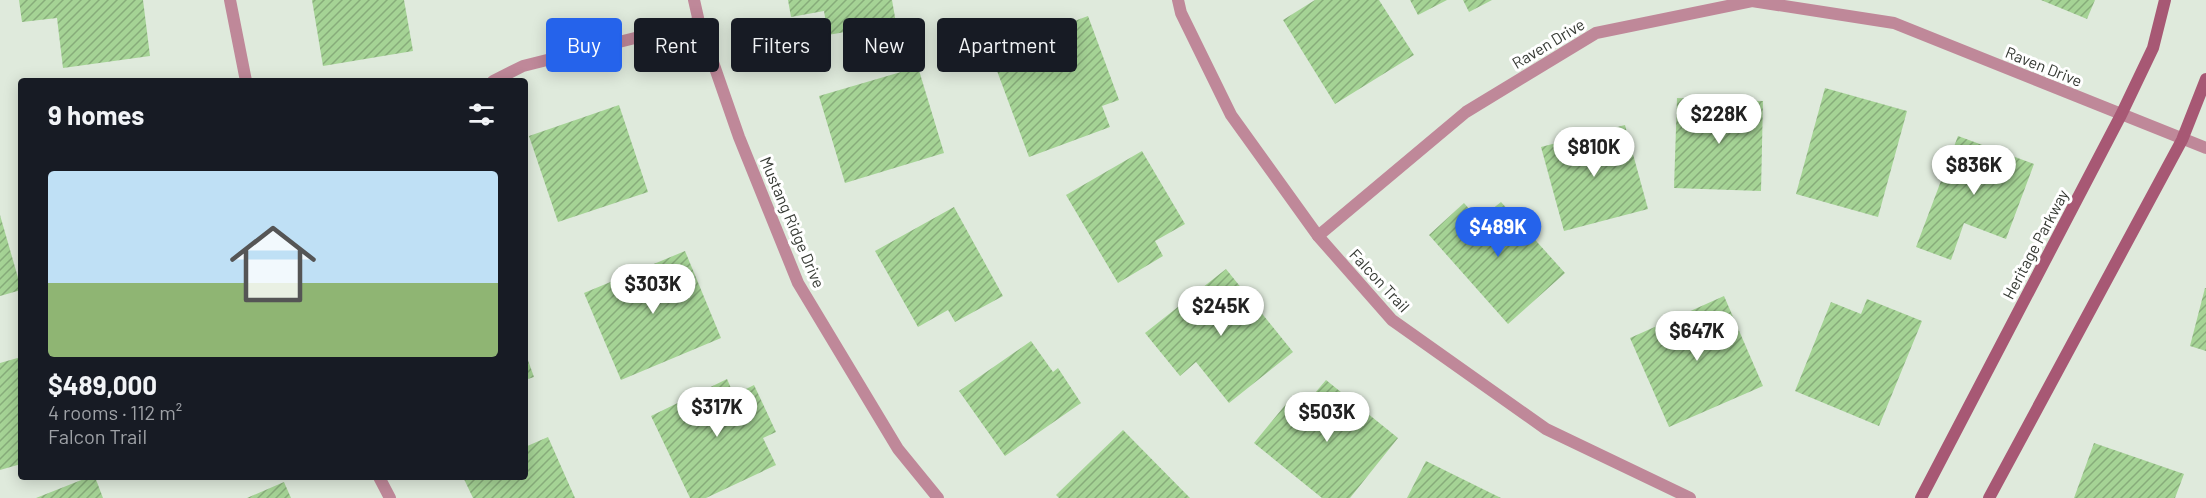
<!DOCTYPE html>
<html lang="en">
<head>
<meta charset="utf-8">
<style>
  :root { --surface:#171b24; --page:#242831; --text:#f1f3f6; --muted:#9ea1a6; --accent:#2563eb }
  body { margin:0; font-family:Barlow,sans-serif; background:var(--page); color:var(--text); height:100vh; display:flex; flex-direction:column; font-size:22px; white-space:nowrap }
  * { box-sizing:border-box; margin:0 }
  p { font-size:20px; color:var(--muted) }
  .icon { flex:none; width:33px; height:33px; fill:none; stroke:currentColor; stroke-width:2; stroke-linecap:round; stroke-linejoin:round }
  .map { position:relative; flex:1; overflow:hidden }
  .details { position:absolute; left:18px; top:78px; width:510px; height:402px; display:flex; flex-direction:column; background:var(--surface); border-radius:6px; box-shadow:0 3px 15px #0003 }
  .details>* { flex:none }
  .banner { position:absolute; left:546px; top:18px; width:570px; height:54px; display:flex; gap:12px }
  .price { position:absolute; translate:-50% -51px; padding:0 14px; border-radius:21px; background:#fff; color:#222; font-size:20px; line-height:39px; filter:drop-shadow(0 2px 3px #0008) }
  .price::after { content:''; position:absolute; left:50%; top:36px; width:18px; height:14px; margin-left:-9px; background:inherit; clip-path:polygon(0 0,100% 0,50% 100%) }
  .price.current { background:var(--accent); color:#fff }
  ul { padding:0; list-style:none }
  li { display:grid; align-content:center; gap:12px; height:318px; padding:0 30px }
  li span { display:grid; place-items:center; height:186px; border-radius:6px; color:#555 }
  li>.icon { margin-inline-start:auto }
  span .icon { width:108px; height:108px; fill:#fffc; stroke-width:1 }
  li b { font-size:26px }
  h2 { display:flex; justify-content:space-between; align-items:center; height:72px; padding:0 30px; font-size:26px }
  .tag { padding:0 21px; border-radius:6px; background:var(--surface); box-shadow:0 3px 15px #0003; font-size:21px; line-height:54px }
  .tag.current { background:var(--accent); color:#fff }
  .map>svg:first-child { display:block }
</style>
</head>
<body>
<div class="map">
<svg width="2206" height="498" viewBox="0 0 2206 498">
  <defs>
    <pattern id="building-hatch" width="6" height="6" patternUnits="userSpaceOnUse" patternTransform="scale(1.5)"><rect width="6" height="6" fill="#a5d395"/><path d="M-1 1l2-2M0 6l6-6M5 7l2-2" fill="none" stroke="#87ac7a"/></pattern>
  </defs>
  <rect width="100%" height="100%" fill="#dfeadc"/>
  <g fill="url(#building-hatch)">
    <polygon points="19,0 143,0 150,56 63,68 57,18 22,22"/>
    <polygon points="312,0 404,0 413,51 323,66"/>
    <polygon points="788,0 892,0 896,23 828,35 824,11 791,17"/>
    <polygon points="1315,0 1379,0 1414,55 1335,104 1283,20"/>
    <polygon points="1410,0 1447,0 1418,15"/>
    <polygon points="1463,0 1492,0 1469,12"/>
    <polygon points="2041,0 2095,0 2087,19"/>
    <polygon points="1088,16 1119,100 1102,106 1110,127 1029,157 990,52"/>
    <polygon points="918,67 944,153 845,183 819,96"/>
    <polygon points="1825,88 1907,111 1878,217 1796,194"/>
    <polygon points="1677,98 1763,101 1761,191 1674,188"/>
    <polygon points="619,105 648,192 558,222 529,136"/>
    <polygon points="1625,125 1648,209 1564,231 1541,147"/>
    <polygon points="1958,136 2034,164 2006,239 1964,223 1951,260 1916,247"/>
    <polygon points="1142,151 1185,224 1155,241 1163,256 1118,283 1066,195"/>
    <polygon points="1501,202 1565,273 1508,324 1429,235 1464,203 1479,220"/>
    <polygon points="954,207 1003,296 955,322 948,310 918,327 875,251"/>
    <polygon points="0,215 21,288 21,290 0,296"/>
    <polygon points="685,251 721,338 621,380 584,293"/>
    <polygon points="1226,269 1293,352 1229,403 1196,362 1180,376 1145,333"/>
    <polygon points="2205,288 2206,288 2206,351 2190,346"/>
    <polygon points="1724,296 1763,386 1669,427 1630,338"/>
    <polygon points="1867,299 1922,321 1879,426 1795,391 1831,302 1861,314"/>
    <polygon points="1031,341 1053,372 1058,368 1081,403 1005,456 959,391"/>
    <polygon points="525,352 534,377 525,380"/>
    <polygon points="21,357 21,464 0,470 0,363"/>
    <polygon points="727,379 734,395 754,385 776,432 763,438 776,465 706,498 690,498 651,416"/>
    <polygon points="1326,380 1398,438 1350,498 1322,498 1254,443 1291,398 1303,407"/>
    <polygon points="1123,430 1190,498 1059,498 1056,495"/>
    <polygon points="548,437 575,498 473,498 463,477 525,477 525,447"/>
    <polygon points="2094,443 2184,474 2175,498 2074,498"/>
    <polygon points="1426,461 1501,498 1407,498"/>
    <polygon points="89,477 95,477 103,498 36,498"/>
    <polygon points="284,482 291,498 247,498"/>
  </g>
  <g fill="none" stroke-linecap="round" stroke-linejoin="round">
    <g stroke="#bf8899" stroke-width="12">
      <polyline points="230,0 246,81"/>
      <polyline points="694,0 699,22 739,137 798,283 898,449 938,498"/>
      <polyline points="1178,0 1181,13 1231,115 1318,236 1392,320 1546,429 1690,498"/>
      <polyline points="493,81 523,66 699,22"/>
      <polyline points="1318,236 1466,112 1596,33 1752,1 1894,23 2206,148"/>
      <polyline points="379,477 390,498"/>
    </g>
    <g stroke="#a75874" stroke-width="12">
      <polyline points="1921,498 2121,115 2153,48 2165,0"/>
      <polyline points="1989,498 2182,140 2206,79"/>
    </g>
  </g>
  <g text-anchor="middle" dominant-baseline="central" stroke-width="6" stroke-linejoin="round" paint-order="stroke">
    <g font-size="16" fill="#353933" stroke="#fff">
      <text transform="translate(1548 43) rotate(-31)">Raven Drive</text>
      <text transform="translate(2044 66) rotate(22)">Raven Drive</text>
      <text transform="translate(793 222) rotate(67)">Mustang Ridge Drive</text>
      <text transform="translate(2035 244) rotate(-62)">Heritage Parkway</text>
      <text transform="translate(1380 280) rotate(47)">Falcon Trail</text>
    </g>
  </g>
</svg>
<b class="price" style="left:1719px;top:145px">$228K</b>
<b class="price" style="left:1594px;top:178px">$810K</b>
<b class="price" style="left:1974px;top:196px">$836K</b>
<b class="price current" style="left:1498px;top:258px">$489K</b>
<b class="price" style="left:653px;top:315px">$303K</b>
<b class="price" style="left:1221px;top:337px">$245K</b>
<b class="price" style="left:1697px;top:362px">$647K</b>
<b class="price" style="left:717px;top:438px">$317K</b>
<b class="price" style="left:1327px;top:443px">$503K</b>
<div class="banner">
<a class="tag current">Buy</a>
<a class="tag">Rent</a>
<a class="tag">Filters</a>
<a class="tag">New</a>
<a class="tag">Apartment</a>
</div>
<section class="details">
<h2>9 homes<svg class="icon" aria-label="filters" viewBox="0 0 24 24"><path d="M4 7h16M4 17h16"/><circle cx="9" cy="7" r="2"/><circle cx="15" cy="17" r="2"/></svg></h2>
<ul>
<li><span style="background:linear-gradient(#bfe0f5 60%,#8fb573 0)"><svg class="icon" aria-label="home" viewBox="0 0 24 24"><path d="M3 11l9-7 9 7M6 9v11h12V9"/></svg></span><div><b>$489,000</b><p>4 rooms · 112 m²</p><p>Falcon Trail</p></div></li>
</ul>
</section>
</div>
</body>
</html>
